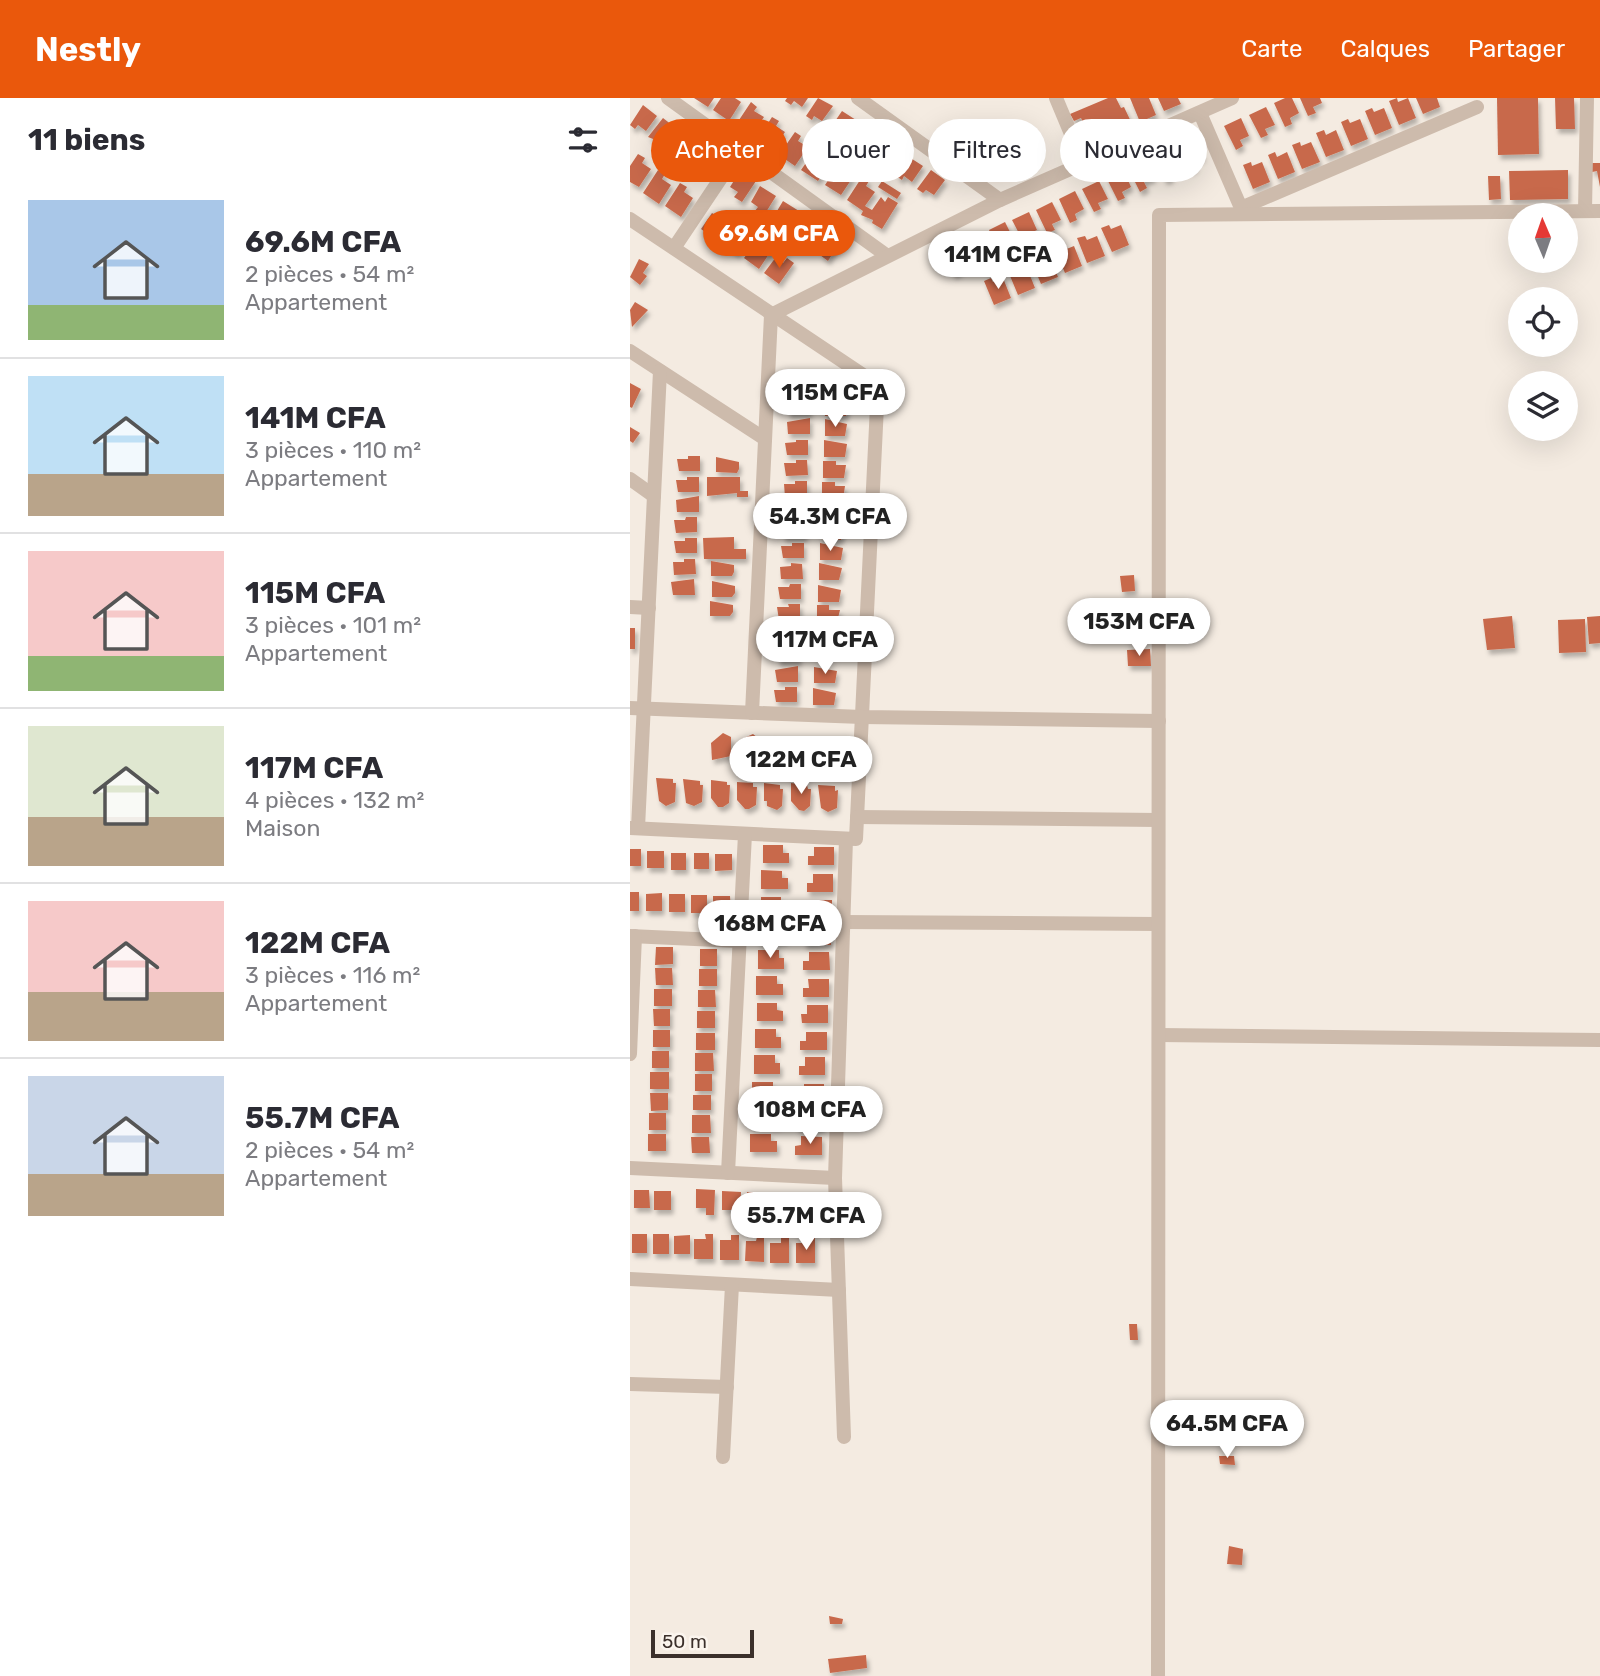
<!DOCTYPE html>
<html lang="fr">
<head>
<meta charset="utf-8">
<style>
  :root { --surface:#fff; --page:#f2f2f3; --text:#2b2b33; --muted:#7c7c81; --line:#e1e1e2; --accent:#ea580c }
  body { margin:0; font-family:Rubik,sans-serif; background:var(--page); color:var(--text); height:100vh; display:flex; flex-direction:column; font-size:26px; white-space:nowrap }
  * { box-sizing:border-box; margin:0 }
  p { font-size:23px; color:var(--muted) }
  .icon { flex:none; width:38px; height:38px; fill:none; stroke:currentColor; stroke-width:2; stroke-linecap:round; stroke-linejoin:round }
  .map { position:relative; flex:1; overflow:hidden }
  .sheet { display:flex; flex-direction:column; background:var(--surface); width:630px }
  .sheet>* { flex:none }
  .hud { position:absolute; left:21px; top:21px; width:665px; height:63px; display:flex; gap:14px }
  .needle { width:46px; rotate:358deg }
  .fabs { position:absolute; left:878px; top:105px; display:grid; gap:14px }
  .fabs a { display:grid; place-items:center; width:70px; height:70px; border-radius:50%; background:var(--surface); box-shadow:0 7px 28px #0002; font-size:35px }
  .scale { position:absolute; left:21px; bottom:18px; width:103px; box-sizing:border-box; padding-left:7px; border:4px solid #3b302b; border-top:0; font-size:19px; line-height:24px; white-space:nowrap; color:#3b302b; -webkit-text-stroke:5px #fbf5ee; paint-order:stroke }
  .price { position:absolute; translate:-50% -60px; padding:0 16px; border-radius:24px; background:#fff; color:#222; font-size:23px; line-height:46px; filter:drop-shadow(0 2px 4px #0008) }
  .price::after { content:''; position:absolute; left:50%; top:42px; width:21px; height:16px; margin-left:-10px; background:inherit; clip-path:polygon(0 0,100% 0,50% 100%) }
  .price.current { background:var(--accent); color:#fff }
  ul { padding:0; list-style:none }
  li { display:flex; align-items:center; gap:21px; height:175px; padding:0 28px }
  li+li { border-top:2px solid var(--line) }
  li span { display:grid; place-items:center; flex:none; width:196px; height:140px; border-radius:0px; color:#555 }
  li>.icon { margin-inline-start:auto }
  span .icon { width:84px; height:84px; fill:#fffc; stroke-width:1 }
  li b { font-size:30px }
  h2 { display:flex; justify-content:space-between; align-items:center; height:84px; padding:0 28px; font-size:30px }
  .tag { padding:0 24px; border-radius:32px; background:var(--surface); box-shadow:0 7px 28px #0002; font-size:24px; line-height:63px }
  .tag.current { background:var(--accent); color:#fff }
  header { display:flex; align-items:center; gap:42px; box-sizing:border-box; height:98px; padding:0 35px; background:var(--accent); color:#fff }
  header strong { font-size:33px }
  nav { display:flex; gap:38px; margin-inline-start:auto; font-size:24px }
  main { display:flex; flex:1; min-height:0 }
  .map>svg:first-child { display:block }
</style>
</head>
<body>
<header>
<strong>Nestly</strong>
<nav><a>Carte</a><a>Calques</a><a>Partager</a></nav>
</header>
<main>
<section class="sheet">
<h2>11 biens<svg class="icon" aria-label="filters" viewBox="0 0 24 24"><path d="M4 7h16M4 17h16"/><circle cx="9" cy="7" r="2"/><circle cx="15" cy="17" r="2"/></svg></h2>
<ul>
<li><span style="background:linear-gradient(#a9c7e8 75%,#8fb573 0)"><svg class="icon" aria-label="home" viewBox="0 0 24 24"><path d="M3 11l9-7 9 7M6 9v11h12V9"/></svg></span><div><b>69.6M CFA</b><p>2 pièces · 54 m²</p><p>Appartement</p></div></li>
<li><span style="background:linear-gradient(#bfe0f5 70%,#b9a48a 0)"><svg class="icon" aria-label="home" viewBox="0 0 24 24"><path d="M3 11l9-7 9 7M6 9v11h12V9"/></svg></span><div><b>141M CFA</b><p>3 pièces · 110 m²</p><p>Appartement</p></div></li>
<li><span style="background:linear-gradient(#f6c9c9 75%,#8fb573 0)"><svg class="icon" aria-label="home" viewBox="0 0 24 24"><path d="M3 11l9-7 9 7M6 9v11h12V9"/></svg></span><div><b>115M CFA</b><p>3 pièces · 101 m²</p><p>Appartement</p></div></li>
<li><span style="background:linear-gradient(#dfe7d0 65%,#b9a48a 0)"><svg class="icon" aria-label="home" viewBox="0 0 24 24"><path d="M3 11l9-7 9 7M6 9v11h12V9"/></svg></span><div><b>117M CFA</b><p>4 pièces · 132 m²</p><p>Maison</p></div></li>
<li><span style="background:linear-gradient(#f6c9c9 65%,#b9a48a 0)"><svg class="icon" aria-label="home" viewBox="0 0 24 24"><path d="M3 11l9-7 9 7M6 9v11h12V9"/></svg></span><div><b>122M CFA</b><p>3 pièces · 116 m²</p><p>Appartement</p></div></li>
<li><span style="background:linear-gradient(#c9d6e8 70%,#b9a48a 0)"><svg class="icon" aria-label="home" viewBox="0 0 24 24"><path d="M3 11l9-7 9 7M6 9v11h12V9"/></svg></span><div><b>55.7M CFA</b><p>2 pièces · 54 m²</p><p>Appartement</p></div></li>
</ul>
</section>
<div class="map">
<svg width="970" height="1578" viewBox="0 0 970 1578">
  <defs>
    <filter id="shadow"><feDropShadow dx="2.5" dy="4.5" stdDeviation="2" flood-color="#0004"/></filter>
  </defs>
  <rect width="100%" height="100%" fill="#f4ebe1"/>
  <g fill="#c8694b" filter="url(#shadow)">
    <polygon points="64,0 84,0 78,9"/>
    <polygon points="91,0 105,0 111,4 99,23 83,12"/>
    <polygon points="157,0 178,0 172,9 164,3 161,7 155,3"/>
    <polygon points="188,0 203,8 192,23 184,18 182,22 176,18"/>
    <polygon points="478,0 486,0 491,10 494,9 504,30 458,52 454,42 460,39 451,20 444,23 440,16"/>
    <polygon points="500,0 519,0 526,17 510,24"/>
    <polygon points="528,0 548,0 551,6 534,13"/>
    <polygon points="655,0 662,0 669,15 660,20 662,26 655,29 644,5"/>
    <polygon points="670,0 690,0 692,5 683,9 686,15 678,18"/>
    <polygon points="767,0 768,4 778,0 786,20 769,27 759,3"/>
    <polygon points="786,0 807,0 810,9 793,16"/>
    <polygon points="867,0 908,0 909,56 868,57"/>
    <polygon points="925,0 944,0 945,31 926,31"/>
    <polygon points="121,4 127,9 124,13 134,19 121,38 105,28"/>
    <polygon points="13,7 27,18 16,33 8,27 5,31 0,27"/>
    <polygon points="636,9 645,27 635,31 638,37 631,40 619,17"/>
    <polygon points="742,10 744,14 754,10 762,30 745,37 735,13"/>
    <polygon points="212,13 226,22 215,38 207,32 205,36 199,32"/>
    <polygon points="142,19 149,23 146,28 155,34 143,52 127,42"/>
    <polygon points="33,20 47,31 36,46 18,39"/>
    <polygon points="611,20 619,38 610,42 613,48 606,52 594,28"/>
    <polygon points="718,21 720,25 730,21 738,41 721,48 711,24"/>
    <polygon points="234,29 248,39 238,54 230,49 227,53 221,49"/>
    <polygon points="694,32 696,37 706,32 714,52 696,59 686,35"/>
    <polygon points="165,34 171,38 168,43 178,49 165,68 149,57"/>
    <polygon points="55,35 69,46 58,61 40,54"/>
    <polygon points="564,41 573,59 563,64 566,69 559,73 547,49"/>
    <polygon points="256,43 270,53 260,68 252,63 249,67 243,63"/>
    <polygon points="670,44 671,48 681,44 690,64 672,71 662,47"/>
    <polygon points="75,49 90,60 78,75 61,68"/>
    <polygon points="187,49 193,53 190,58 200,64 188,83 171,72"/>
    <polygon points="540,51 549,69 540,74 542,80 535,83 524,59"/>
    <polygon points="645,54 647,59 657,54 665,74 648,81 638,57"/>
    <polygon points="8,56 15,60 12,65 21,71 9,89 0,84 0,68"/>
    <polygon points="279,59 293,68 282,84 274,78 272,82 266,78"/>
    <polygon points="515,62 524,80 514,84 517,90 510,94 498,70"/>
    <polygon points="210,64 217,68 214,73 223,79 211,97 195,87"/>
    <polygon points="621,64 622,68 632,64 640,84 623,91 613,67"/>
    <polygon points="962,65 970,65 970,89 967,73 962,74"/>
    <polygon points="493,71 501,89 492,94 495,100 488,103 476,79"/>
    <polygon points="28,72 35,76 32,81 41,87 29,106 13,95"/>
    <polygon points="301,72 315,82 304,97 296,92 293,95 287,91"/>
    <polygon points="938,72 938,101 880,102 879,73"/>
    <polygon points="110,73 126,83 112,104 104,99 108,94 100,89"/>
    <polygon points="858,78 870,78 871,101 859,102"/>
    <polygon points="232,79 239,83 236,88 245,94 235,108 242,112 251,99 255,104 258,99 268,105 252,131 242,125 243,122 231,117 233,113 217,102"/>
    <polygon points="252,83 271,95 267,101 248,89"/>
    <polygon points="469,83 478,101 468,105 471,111 464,114 452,91"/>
    <polygon points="50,85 57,89 54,94 63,100 51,119 35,108"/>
    <polygon points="130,88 146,98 133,119 124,114 128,109 121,104"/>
    <polygon points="445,93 454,111 445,116 447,122 440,125 429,101"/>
    <polygon points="153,103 169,113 155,134 147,129 151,123 144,118"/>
    <polygon points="422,104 431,122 422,126 425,132 417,135 406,112"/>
    <polygon points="399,114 407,132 398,136 401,142 394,145 382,122"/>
    <polygon points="82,115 90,120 93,115 100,120 85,141 71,131"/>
    <polygon points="174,117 190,127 177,148 168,143 172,137 164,133"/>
    <polygon points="375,124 384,142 375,147 377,153 370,156 359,132"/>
    <polygon points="479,127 481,131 491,127 499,147 482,154 471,130"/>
    <polygon points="103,130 111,135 114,130 121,135 107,156 92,146"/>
    <polygon points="196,132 211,142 198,163 190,157 193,152 186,147"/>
    <polygon points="353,134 361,152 352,157 355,163 347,166 336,142"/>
    <polygon points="455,138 457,142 467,138 475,158 457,165 447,140"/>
    <polygon points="125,145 133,150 136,145 143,150 129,171 114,160"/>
    <polygon points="329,145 337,163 328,167 331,173 324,177 312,153"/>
    <polygon points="432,148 434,152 444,148 452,168 435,175 425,151"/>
    <polygon points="146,159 153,165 157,160 164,165 149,186 134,175"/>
    <polygon points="408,159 410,163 420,159 428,179 411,186 401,162"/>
    <polygon points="9,161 19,166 13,175 17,178 10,187 0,179"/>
    <polygon points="385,170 387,174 397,170 405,190 388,197 378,173"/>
    <polygon points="361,180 363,184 373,180 381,200 364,207 354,183"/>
    <polygon points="5,204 18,212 2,229 0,212"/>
    <polygon points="0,285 11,291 2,310 0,309"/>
    <polygon points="168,300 179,300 180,316 158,316 156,303 168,303"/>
    <polygon points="195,301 208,301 208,306 218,306 216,318 195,318"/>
    <polygon points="180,320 180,336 158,336 157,324"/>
    <polygon points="195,321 217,326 215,338 195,338"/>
    <polygon points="0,329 10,335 3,345 0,343"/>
    <polygon points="166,342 178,342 178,357 157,357 155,345 166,344"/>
    <polygon points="194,342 217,346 215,359 194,359"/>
    <polygon points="58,358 70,358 70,373 49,373 47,361 58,361"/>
    <polygon points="86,359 109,364 109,371 107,375 86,374"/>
    <polygon points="166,362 177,362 178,377 156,378 154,365 166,365"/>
    <polygon points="193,363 206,363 206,367 216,367 214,380 193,380"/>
    <polygon points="57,379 69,379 69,394 48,394 46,382 57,382"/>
    <polygon points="77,379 110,379 110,393 118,393 118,399 107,399 107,395 77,398"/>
    <polygon points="165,383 177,383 177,398 155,399 154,386 165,386"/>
    <polygon points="192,384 205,384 205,388 215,388 213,401 192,401"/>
    <polygon points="69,398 69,414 47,414 46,402"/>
    <polygon points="164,403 176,403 176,418 154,419 153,406 164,406"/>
    <polygon points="56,419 67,419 67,434 46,435 44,422 55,422"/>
    <polygon points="163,425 175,425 175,440 153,440 152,428 163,428"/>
    <polygon points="191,425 214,429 211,442 191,441"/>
    <polygon points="104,439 104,451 116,451 116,461 74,461 73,440"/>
    <polygon points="55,440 67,440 67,455 46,455 44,443 55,443"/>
    <polygon points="162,445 174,445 174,460 153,460 151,448 162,448"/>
    <polygon points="190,445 213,450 211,462 190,462"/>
    <polygon points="54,461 65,461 66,476 44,477 43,464 54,464"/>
    <polygon points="81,463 104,467 104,474 102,478 81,478"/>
    <polygon points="161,465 172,466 173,481 151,481 150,469 161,468"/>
    <polygon points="189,465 212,470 209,482 189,482"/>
    <polygon points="504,477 505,493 492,494 490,478"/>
    <polygon points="64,481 65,497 43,497 41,484"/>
    <polygon points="82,483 105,488 105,495 102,499 82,499"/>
    <polygon points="160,486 171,486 171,501 150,501 148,489 159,489"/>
    <polygon points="188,487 211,492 209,504 188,504"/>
    <polygon points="80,503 103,507 103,514 100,518 80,518"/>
    <polygon points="158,506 170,506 170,521 149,522 147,509 159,509"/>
    <polygon points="187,507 199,507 199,512 210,512 207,524 187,524"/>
    <polygon points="882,518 885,550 857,552 853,521"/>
    <polygon points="970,518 970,545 959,546 957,519"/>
    <polygon points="955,521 956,554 929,555 928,522"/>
    <polygon points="159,527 170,527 171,542 149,542 147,530 159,530"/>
    <polygon points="185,527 208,532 206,544 185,544"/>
    <rect x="0" y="530" width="5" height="21"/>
    <polygon points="157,548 169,548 169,564 148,564 146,551 157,551"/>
    <polygon points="520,551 521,568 498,568 497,552"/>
    <polygon points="168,568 168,584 147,584 145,572"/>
    <polygon points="184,569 207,573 205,585 184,585"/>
    <polygon points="155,589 167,589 167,604 146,604 144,592 155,592"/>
    <polygon points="183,590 206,595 204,607 183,607"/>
    <polygon points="93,635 101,639 101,658 82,662 81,645"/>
    <polygon points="123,636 128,640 129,659 109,663 109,646 112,646 112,641"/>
    <polygon points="146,639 154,643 154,662 135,666 134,649"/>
    <polygon points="177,640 182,643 183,663 163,666 162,649"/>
    <polygon points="204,641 209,644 210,663 190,667 190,650"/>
    <polygon points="26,680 43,681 43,685 46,685 45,704 36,708 29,703"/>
    <polygon points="53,681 70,683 70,687 73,687 72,704 64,708 56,705"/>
    <polygon points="81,682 97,684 97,687 100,687 99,705 93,709 88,709 81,700"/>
    <polygon points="107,684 123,685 123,689 127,689 126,707 119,711 115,711 107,702"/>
    <polygon points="134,685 150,687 150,691 153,691 152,708 147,712 137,708 137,703 134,703"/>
    <polygon points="161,685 177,687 178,691 181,691 180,708 174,713 169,712 161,703"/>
    <polygon points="188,687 205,688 205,693 208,692 207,710 198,714 191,710"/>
    <polygon points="133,747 153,747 153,755 159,755 159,765 133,765"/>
    <polygon points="184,749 204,749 204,767 178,767 178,758 184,758"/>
    <rect x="0" y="751" width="11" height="17"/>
    <rect x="17" y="753" width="17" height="17"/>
    <rect x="41" y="755" width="15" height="17"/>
    <rect x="64" y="755" width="15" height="16"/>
    <polygon points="85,756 102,756 102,772 85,773"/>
    <polygon points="131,772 152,773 152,780 158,780 158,791 131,791"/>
    <polygon points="183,776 203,776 203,794 177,794 177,785 183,785"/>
    <rect x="0" y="794" width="9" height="19"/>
    <polygon points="32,795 32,813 16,813 16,796"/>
    <rect x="39" y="796" width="16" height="18"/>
    <rect x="61" y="797" width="16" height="18"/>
    <polygon points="83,798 100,798 101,816 83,816"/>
    <polygon points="131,799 151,799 151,807 157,807 157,818 131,818"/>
    <polygon points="182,802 202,802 202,820 176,820 176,811 182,811"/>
    <polygon points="129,825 149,825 149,833 155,833 155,843 129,843"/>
    <polygon points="180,828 200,829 201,847 174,847 174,838 180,838"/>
    <polygon points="26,849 43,849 43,866 25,867"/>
    <rect x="70" y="851" width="17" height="17"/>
    <polygon points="128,852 149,852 149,860 154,860 154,871 128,871"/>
    <polygon points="179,854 199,854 200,872 173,872 173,863 179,863"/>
    <polygon points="25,870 42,870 43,887 26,887"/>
    <rect x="69" y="871" width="18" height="17"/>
    <polygon points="126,878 147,878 147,886 153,886 153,897 126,897"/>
    <polygon points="178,881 199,881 199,899 173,899 173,890 179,890"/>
    <rect x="24" y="891" width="18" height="17"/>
    <polygon points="68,892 85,892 86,909 68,909"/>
    <polygon points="127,905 147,905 147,912 153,913 153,923 127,923"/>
    <polygon points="177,907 198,907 198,925 172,925 171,916 177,916"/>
    <polygon points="23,911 40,911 40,928 24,928"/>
    <rect x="67" y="913" width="18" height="17"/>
    <polygon points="125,931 146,931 146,939 151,939 151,950 125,950"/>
    <rect x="23" y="932" width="17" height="17"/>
    <polygon points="176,934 197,934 197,952 170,952 170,943 176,943"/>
    <rect x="66" y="935" width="19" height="17"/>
    <rect x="22" y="953" width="17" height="17"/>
    <polygon points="65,955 83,955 84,973 65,973"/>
    <polygon points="124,957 145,957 145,965 150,965 150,976 124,976"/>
    <polygon points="175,959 195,959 195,977 169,977 169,968 175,968"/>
    <rect x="20" y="974" width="19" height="17"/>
    <rect x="65" y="976" width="17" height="17"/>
    <polygon points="122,984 143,984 143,992 149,992 149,1003 122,1003"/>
    <polygon points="174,986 194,986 194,1004 168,1004 168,995 174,995"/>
    <polygon points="20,995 38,995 38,1012 21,1013"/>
    <rect x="63" y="997" width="18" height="15"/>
    <polygon points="122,1010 142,1010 142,1018 148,1018 148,1028 122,1028"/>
    <polygon points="172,1011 193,1012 193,1030 167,1030 166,1021 172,1021"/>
    <rect x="19" y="1015" width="17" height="17"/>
    <polygon points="62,1017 80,1017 81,1035 62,1035"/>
    <rect x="18" y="1036" width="18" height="17"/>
    <polygon points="120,1036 141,1036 141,1043 147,1043 147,1054 120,1054"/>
    <polygon points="171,1038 192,1039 192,1057 165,1057 165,1048 171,1047"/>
    <polygon points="61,1039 79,1039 80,1055 62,1055"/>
    <polygon points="66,1091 85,1092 84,1117 76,1117 76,1110 66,1110"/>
    <polygon points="4,1092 19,1092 20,1110 4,1110"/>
    <rect x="24" y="1093" width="17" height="19"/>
    <polygon points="92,1093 111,1094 110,1119 102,1118 102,1112 92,1112"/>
    <polygon points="117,1094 135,1095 134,1119 127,1119 127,1113 116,1113"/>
    <polygon points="142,1094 161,1095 160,1120 152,1119 152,1113 142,1113"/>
    <polygon points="168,1096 187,1096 186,1121 178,1121 178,1115 168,1115"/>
    <rect x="2" y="1136" width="15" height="19"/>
    <rect x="23" y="1136" width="16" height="20"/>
    <polygon points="75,1136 83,1136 83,1161 64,1161 64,1141 76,1141"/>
    <polygon points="60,1137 60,1156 44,1156 44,1138"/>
    <polygon points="101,1137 109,1137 109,1162 90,1162 90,1142 101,1142"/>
    <polygon points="127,1139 134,1139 134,1164 115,1163 116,1143 126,1143"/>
    <polygon points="151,1140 159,1140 159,1165 140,1165 140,1145 151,1145"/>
    <polygon points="177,1140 185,1140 185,1165 166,1165 166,1145 177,1145"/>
    <polygon points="499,1226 507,1226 508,1242 500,1242"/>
    <polygon points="589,1358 604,1358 605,1367 590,1366"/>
    <polygon points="599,1448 613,1451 612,1467 597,1466"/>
    <polygon points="199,1518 213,1521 212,1526 200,1526"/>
    <polygon points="236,1557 237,1570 200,1575 198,1561"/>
  </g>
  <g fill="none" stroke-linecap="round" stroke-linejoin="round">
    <g stroke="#cdbbac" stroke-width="14">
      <polyline points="38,0 256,157"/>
      <polyline points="228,0 370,102"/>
      <polyline points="426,0 454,67"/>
      <polyline points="570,15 611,110 847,9"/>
      <polyline points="955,113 957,0"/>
      <polyline points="0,121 248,287 226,741 0,730"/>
      <polyline points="44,150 109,53"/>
      <polyline points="0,253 135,341"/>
      <polyline points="0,381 24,398"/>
      <polyline points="0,509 19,510"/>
      <polyline points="0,610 232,619 529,623"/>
      <polyline points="122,615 141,217 370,102 602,0"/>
      <polyline points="227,719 528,722"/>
      <polyline points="8,730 30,273"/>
      <polyline points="213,824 528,826"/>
      <polyline points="0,838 108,843"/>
      <polyline points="529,937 970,942"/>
      <polyline points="0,956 5,838"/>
      <polyline points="0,1070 205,1080"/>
      <polyline points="98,1075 115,736"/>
      <polyline points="0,1181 209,1192"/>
      <polyline points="0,1286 97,1289"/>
      <polyline points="214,1339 205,1080 216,741"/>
      <polyline points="93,1359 102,1187"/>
      <polyline points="528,1578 529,117 970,113"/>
    </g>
  </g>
</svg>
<div class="fabs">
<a><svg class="needle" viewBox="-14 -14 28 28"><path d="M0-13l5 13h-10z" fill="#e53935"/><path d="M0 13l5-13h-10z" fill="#7c7c81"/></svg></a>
<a><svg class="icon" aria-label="locate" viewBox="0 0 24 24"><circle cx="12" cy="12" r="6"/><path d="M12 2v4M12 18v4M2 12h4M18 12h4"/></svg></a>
<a><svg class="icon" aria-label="layers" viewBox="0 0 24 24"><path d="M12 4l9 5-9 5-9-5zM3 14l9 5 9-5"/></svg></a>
</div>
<div class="scale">50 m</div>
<b class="price current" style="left:149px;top:172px">69.6M CFA</b>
<b class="price" style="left:368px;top:193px">141M CFA</b>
<b class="price" style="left:205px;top:331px">115M CFA</b>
<b class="price" style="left:200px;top:455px">54.3M CFA</b>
<b class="price" style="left:509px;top:560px">153M CFA</b>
<b class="price" style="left:195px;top:578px">117M CFA</b>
<b class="price" style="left:171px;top:698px">122M CFA</b>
<b class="price" style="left:140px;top:862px">168M CFA</b>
<b class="price" style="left:180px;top:1048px">108M CFA</b>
<b class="price" style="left:176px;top:1154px">55.7M CFA</b>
<b class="price" style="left:597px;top:1362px">64.5M CFA</b>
<div class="hud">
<a class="tag current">Acheter</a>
<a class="tag">Louer</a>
<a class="tag">Filtres</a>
<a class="tag">Nouveau</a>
</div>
</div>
</main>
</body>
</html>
